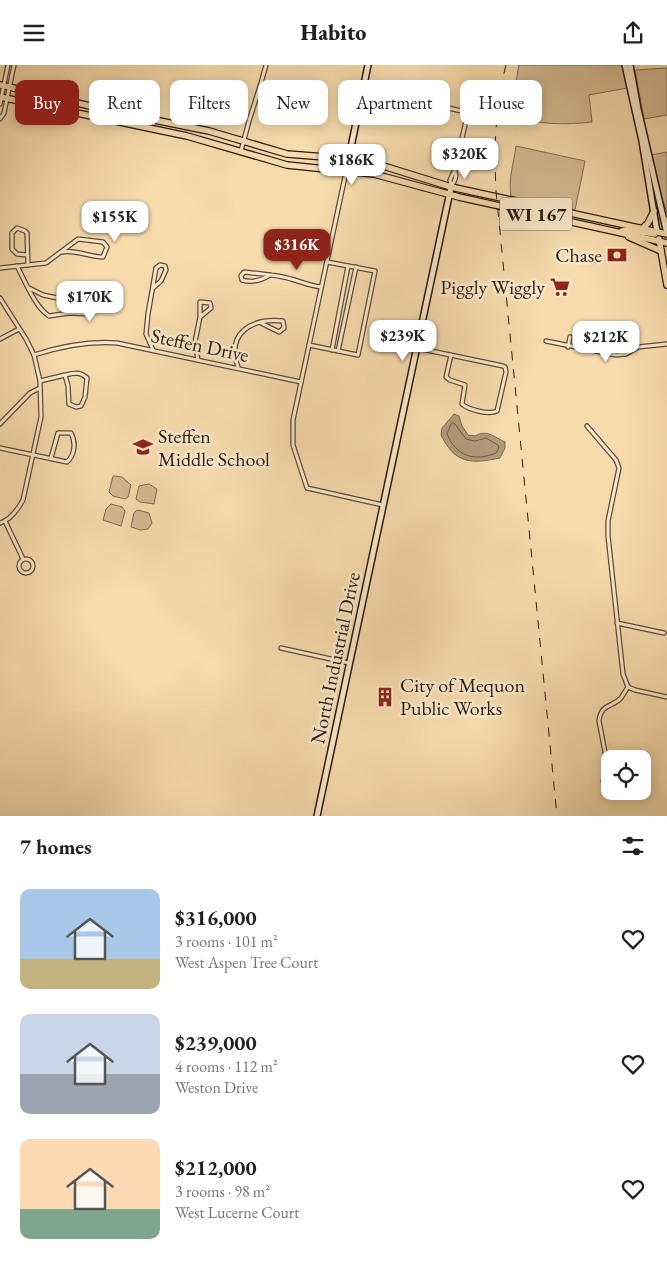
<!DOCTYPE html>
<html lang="en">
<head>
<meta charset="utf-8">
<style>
  :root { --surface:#fff; --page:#f6f6f6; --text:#202124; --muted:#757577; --accent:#8f2418 }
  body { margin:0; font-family:"EB Garamond",serif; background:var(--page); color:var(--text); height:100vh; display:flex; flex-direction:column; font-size:19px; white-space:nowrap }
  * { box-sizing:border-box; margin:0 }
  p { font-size:16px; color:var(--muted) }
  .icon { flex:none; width:28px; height:28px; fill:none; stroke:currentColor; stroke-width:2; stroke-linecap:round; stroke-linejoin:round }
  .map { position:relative; height:751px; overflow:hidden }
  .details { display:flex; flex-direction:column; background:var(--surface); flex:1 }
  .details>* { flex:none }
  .top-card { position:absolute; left:15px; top:15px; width:638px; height:45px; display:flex; gap:10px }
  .fabs { position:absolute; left:601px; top:685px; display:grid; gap:10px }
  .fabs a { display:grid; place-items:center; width:50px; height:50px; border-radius:10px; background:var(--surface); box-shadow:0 2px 12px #0003; font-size:25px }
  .price { position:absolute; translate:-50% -42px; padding:0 11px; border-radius:10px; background:#fff; color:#222; font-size:16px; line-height:32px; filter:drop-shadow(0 1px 2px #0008) }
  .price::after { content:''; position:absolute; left:50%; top:30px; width:15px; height:11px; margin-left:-8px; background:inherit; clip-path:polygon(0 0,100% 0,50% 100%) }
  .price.selected { background:var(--accent); color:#fff }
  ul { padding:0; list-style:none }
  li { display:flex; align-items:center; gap:15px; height:125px; padding:0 20px }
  li span { display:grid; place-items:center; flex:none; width:140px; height:100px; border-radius:10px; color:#555 }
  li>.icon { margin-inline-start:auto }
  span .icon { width:60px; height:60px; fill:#fffc; stroke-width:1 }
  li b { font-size:21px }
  h2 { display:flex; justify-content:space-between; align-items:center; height:60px; padding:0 20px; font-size:21px }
  .pill { padding:0 18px; border-radius:10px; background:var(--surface); box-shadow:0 2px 12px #0003; font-size:18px; line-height:45px }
  .pill.selected { background:var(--accent); color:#fff }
  header { display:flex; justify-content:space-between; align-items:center; height:65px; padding:0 20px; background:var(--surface); font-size:22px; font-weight:800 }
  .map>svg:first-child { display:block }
</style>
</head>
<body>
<header><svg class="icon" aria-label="menu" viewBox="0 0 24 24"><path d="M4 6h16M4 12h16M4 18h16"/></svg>Habito<svg class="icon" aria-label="share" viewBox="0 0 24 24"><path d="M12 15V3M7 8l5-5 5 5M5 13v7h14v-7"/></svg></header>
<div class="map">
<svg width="667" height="751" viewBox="0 0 667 751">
  <rect width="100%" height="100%" fill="#f7dbad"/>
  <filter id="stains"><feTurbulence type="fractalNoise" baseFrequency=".004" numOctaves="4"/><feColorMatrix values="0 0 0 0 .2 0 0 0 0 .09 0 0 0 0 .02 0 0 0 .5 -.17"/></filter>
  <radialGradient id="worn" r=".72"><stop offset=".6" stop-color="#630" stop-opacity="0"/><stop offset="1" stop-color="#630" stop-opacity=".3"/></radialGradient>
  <g fill="#d4ba93" stroke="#7e6a53">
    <path d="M519,0H623L627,23L589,30L592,57C566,60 536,60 510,50Z"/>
    <polygon points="667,3 667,50 644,54 635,5"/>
    <path d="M516,81L585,96L575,145L511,131C508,113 514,98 516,81Z"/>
    <polygon points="667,87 667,148 654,108 651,90"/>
    <polygon points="113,411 122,412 131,420 128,432 125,434 113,431 109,427"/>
    <polygon points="149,419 157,424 154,439 140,437 136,434 139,421"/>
    <polygon points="111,439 122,442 125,446 121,461 103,455 106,444"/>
    <polygon points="137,445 149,448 152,458 148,464 140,465 131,462 134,448"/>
  </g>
  <path fill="#b19979" stroke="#7a6650" d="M454,349L459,351L462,361L468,370L475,371C487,364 494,372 505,377V383L500,393C471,399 455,399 441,370L442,363Z"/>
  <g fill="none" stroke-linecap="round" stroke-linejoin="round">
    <path stroke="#6c5946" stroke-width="1" d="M454,358L466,374L475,376L486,373L498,380L499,383L496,388C474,397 456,391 447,369L451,359Z"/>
    <defs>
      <g id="street">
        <polyline points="363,25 391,30 488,52"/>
        <polyline points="0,39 8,0"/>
        <polyline points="0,54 4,48 14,0"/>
        <polyline points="241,86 249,56 261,18 266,0"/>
        <polyline points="346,107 293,355 293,380 307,423 383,440"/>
        <polyline points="451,121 450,115 455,104 468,47"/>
        <path d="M451,122C455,116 457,112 455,105"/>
        <polyline points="27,190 17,189 12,184 12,168 17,163 25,166 27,168 28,200"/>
        <path d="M17,201C25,216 35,242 49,251L69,248L91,249L96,236L92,227L62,234L43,230L29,223"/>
        <path d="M0,203L46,198L78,174L103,177L107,182L103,192C89,192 75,184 62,187"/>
        <path d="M270,210C262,215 252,218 242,215L241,211L244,207C259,209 276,209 291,214C302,217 310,221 321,222"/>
        <path d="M0,233L26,274L34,290L40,316L41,352L23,435C18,444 11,455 0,458"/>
        <polyline points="0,274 19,264"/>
        <polyline points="546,276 616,290 626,289 638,282 667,279"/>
        <polyline points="309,280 358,290 375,206 327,197"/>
        <polyline points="568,282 570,272"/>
        <path d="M417,283L503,301L505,302L506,307L497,346C489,350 469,345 462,339L465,320L450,315L446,312L451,290"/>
        <polyline points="153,285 146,269 148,249 156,203 160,200 165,201 166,205 161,216 153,223"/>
        <polyline points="332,285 348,201"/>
        <polyline points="338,286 356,202"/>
        <path d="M34,290C62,281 88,276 117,278L301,317"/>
        <polyline points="198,295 195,277 200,252 200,237 210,238 211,243 200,252"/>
        <path d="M238,302C226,268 251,253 283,256L284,263L279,267L261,258"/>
        <path d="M40,316L65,310L68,321L69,339L76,342L81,341L85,332L87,313C80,306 74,308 65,310"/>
        <polyline points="0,359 30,328 40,323"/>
        <path d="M587,361L616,395L619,403L608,456V471L623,609L628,622C626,625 623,630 621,633C612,643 601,638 599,656L609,708"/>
        <path d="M0,383L67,397C75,390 76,377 71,368H58L51,393"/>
        <polyline points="5,456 23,494"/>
        <circle cx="26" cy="501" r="7"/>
        <polyline points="617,558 664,568"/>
        <polyline points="281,583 349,598"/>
        <polyline points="628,622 635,625 667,632"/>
        <polyline points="609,708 605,711 603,716 605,720 610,723"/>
      </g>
      <g id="secondary">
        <polyline points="625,0 642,76 657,167"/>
        <polyline points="630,0 638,44 667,169"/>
        <polyline points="346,106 368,0"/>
        <polyline points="317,751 451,122"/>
      </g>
      <g id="primary">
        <polyline points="0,20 120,48 209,66 287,89 364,95 451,122 667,169"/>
        <polyline points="0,32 187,71 287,100 374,109 459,132 667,178"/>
        <polyline points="664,154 667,156"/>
        <polyline points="643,163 648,158 654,146"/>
        <polyline points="622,166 629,165 655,169"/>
        <polyline points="629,172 661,186"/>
        <polyline points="659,174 667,220"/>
      </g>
    </defs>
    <use href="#street" stroke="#5c4a3a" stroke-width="5.5"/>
    <use href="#secondary" stroke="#281913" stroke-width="8"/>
    <use href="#primary" stroke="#281913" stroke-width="8"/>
    <use href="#street" stroke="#fae8ca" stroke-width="3"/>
    <use href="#secondary" stroke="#fae8ca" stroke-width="5"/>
    <use href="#primary" stroke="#f7dbad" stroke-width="5.5"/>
    <path stroke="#281913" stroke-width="1" stroke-dasharray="9 9" stroke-linecap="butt" d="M506,0C495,42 494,83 496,126L557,751"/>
  </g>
  <defs>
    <symbol id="bank-bare" viewBox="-9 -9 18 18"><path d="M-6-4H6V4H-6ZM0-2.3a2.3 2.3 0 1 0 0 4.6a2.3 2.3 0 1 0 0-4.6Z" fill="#8f2418" stroke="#fae8ca" stroke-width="2.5" paint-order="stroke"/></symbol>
    <symbol id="supermarket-bare" viewBox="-9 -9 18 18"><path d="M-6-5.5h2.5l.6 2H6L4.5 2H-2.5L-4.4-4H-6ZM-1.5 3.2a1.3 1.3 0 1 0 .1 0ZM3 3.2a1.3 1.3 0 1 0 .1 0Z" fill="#8f2418" stroke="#fae8ca" stroke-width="2.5" paint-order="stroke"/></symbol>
    <symbol id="school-bare" viewBox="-9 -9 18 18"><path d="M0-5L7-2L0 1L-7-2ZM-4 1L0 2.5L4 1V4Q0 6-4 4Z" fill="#8f2418" stroke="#fae8ca" stroke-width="2.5" paint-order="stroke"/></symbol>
    <symbol id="building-bare" viewBox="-9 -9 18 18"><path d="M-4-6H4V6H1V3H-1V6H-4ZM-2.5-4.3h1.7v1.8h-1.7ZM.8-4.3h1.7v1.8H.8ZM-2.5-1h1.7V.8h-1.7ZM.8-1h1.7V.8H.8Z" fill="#8f2418" stroke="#fae8ca" stroke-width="2.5" paint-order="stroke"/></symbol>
  </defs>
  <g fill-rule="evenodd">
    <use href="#bank-bare" x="603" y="176" width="28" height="28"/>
    <use href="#supermarket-bare" x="546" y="208" width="28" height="28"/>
    <use href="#school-bare" x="129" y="368" width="28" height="28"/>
    <use href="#building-bare" x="371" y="618" width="28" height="28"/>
  </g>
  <g text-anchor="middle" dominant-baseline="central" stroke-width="5" stroke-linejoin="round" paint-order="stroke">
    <rect fill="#fae8ca" stroke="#67574a" stroke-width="1" x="500" y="132.5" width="72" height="33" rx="4"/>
    <g font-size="19" font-weight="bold" fill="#281913">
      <text x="536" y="149">WI 167</text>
    </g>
    <g font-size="20" fill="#281913" stroke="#fae8ca" text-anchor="end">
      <text x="602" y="190">Chase</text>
      <text x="545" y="222">Piggly Wiggly</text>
      <text x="158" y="371" text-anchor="start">Steffen<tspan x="158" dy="23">Middle School</tspan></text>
      <text x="400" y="620" text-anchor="start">City of Mequon<tspan x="400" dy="23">Public Works</tspan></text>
    </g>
    <g font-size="20" fill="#281913" stroke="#fae8ca">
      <text transform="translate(200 280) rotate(12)">Steffen Drive</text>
      <text transform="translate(335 593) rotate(-78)">North Industrial Drive</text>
    </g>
  </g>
  <rect width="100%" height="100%" filter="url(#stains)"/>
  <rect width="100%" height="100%" fill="url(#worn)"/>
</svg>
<div class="fabs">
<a><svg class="icon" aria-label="locate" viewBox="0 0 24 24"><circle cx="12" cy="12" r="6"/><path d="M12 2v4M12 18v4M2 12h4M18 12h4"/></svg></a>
</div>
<b class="price" style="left:465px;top:115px">$320K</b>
<b class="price" style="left:352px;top:121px">$186K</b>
<b class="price" style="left:115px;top:178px">$155K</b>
<b class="price selected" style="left:297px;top:206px">$316K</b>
<b class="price" style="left:90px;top:258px">$170K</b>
<b class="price" style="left:403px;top:297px">$239K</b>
<b class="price" style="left:606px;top:298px">$212K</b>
<div class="top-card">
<a class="pill selected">Buy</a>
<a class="pill">Rent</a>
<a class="pill">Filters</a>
<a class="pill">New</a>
<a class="pill">Apartment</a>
<a class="pill">House</a>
</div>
</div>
<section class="details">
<h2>7 homes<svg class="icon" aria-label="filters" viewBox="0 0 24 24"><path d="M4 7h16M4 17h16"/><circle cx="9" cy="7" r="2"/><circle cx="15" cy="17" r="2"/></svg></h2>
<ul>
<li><span style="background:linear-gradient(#a9c7e8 70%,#c2b280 0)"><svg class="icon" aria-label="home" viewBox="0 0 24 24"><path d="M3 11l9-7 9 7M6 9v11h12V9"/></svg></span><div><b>$316,000</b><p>3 rooms · 101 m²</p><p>West Aspen Tree Court</p></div><svg class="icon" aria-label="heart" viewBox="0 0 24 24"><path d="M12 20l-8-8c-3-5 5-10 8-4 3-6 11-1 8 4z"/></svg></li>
<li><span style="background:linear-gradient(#c9d6e8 60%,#9aa5b1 0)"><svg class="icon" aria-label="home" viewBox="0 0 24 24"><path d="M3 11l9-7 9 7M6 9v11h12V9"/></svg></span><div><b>$239,000</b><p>4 rooms · 112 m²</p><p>Weston Drive</p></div><svg class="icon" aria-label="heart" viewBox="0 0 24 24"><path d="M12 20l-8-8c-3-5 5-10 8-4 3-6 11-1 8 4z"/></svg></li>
<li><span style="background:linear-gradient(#ffd9b3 70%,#7fa58c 0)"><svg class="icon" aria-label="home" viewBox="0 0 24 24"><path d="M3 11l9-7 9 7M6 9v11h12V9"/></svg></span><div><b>$212,000</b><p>3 rooms · 98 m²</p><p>West Lucerne Court</p></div><svg class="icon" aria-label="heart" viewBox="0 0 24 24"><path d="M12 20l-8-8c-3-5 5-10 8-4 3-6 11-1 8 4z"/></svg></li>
</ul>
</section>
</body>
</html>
